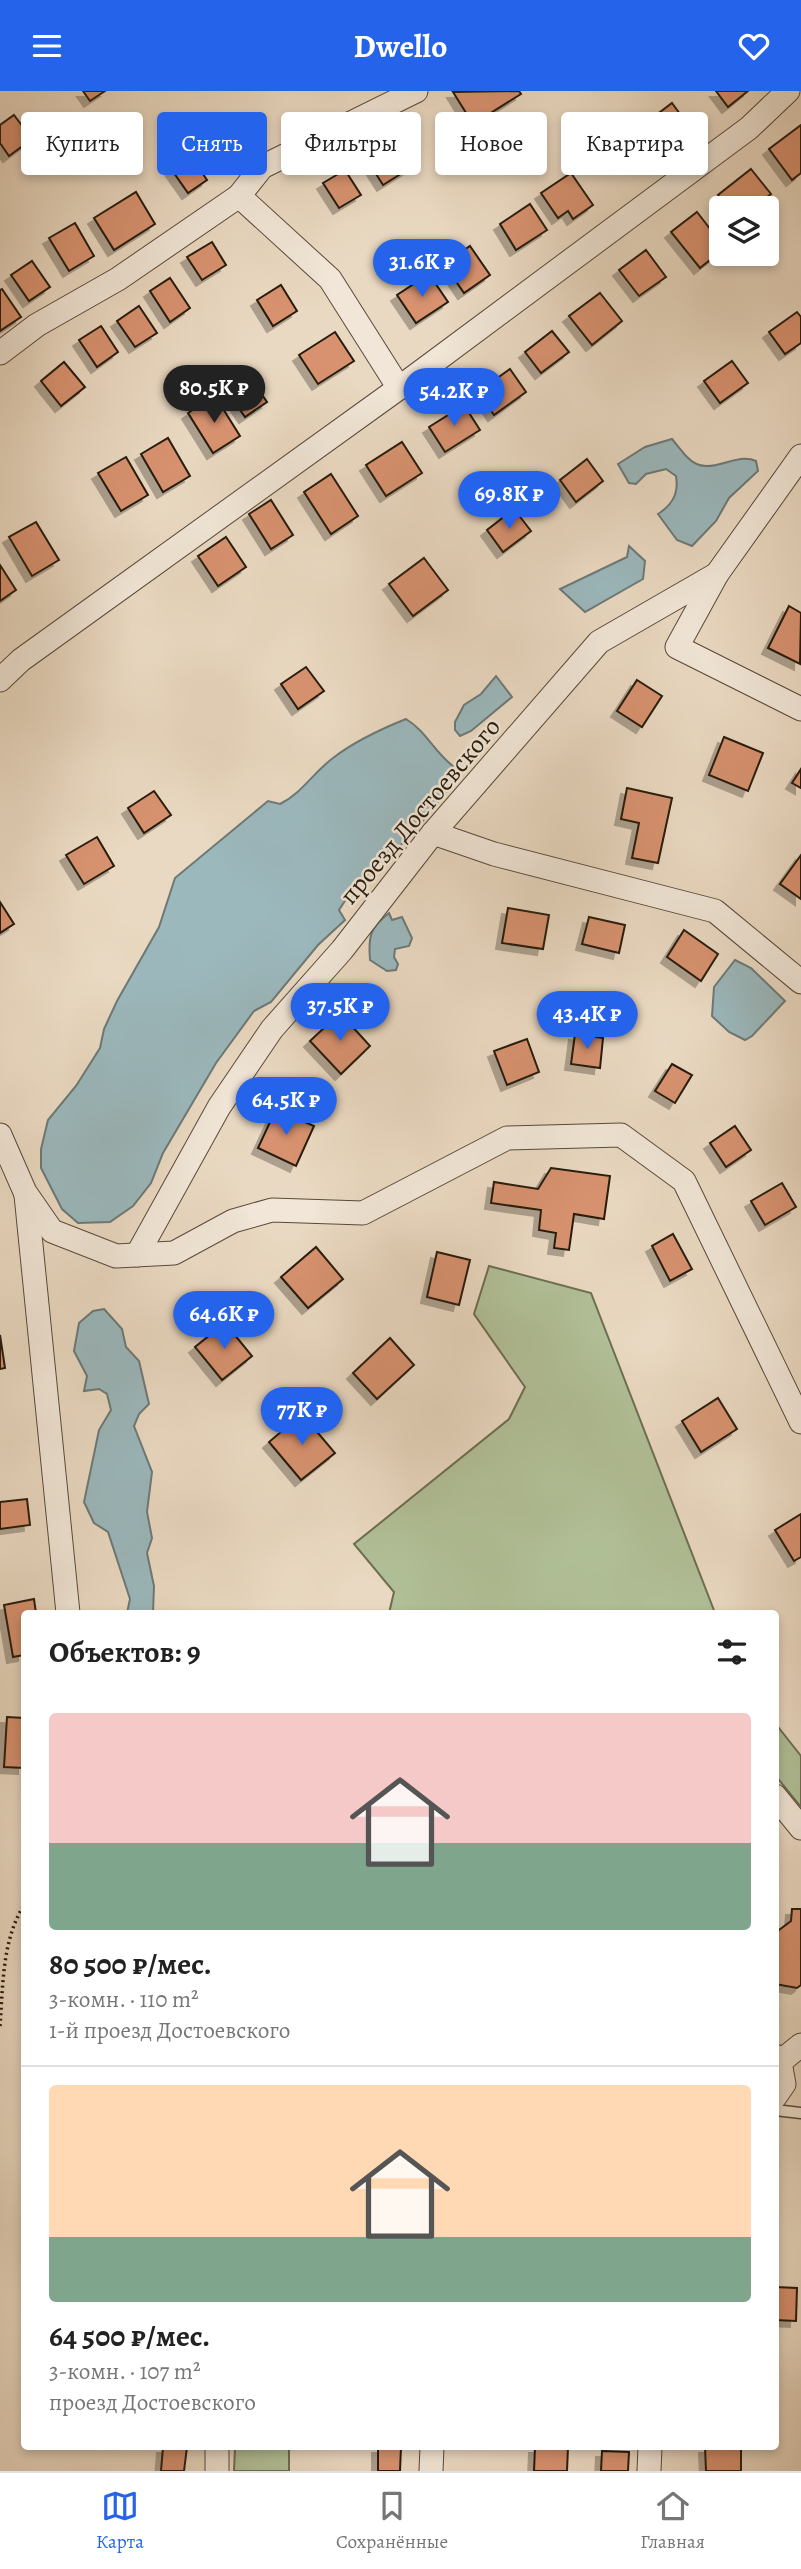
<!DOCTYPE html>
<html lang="ru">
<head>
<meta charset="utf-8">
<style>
  :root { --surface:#fff; --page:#f6f6f6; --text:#222; --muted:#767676; --line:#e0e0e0; --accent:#2563eb }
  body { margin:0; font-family:Alegreya,serif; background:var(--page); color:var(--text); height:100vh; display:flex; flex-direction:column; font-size:26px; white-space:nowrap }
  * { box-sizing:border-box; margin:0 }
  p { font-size:23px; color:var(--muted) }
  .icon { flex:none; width:38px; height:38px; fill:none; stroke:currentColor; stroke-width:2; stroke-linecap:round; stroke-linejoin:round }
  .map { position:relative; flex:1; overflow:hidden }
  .side { position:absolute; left:21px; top:1519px; width:758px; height:840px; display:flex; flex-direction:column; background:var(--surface); border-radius:7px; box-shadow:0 4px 10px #0003 }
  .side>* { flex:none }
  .banner { position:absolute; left:21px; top:21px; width:760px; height:63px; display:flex; gap:14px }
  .tools { position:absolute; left:709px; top:105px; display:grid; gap:14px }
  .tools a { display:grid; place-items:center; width:70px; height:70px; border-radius:7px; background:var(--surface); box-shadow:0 4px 10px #0003; font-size:35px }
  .price { position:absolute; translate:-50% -60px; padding:0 16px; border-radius:24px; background:var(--accent); color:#fff; font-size:23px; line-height:46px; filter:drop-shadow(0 2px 4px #0008) }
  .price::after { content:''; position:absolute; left:50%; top:42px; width:21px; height:16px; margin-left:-10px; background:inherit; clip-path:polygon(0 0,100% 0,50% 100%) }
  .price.current { background:#222; color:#fff }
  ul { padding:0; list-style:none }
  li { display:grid; align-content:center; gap:14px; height:371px; padding:0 28px }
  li+li { border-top:2px solid var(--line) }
  li span { display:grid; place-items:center; height:217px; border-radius:7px; color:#555 }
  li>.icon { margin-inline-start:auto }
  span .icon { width:126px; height:126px; fill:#fffc; stroke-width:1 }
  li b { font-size:30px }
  h2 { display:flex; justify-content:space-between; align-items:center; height:84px; padding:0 28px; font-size:30px }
  .chip { padding:0 24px; border-radius:7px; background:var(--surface); box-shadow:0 4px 10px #0003; font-size:24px; line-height:63px }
  .chip.current { background:var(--accent); color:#fff }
  header { display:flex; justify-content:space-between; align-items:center; height:91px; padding:0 28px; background:var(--accent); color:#fff; font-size:32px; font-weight:700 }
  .tab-bar { display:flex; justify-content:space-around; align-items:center; height:98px; border-top:2px solid var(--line); background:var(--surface); font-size:19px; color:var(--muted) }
  .tab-bar a { display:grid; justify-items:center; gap:4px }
  .tab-bar .current { color:var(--accent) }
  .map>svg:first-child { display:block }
</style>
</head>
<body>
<header><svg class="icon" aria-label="menu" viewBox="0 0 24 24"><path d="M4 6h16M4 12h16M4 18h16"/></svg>Dwello<svg class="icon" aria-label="heart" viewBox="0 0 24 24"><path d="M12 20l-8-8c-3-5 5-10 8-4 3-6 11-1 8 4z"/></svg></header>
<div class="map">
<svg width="801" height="2380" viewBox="0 0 801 2380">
  <defs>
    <filter id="shadow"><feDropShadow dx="-6" dy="6" stdDeviation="0" flood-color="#0004"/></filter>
  </defs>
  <rect width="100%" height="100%" fill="#ead9c2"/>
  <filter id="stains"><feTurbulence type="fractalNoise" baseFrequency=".00286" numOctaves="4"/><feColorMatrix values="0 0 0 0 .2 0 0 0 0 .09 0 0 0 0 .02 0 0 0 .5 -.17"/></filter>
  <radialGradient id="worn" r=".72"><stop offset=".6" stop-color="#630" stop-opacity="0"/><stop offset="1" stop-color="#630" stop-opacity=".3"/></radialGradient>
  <g fill="#b1c098" stroke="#6c6e52" stroke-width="2">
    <polygon points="489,1175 591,1202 715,1522 449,1522 449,1520 445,1522 389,1522 394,1501 354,1453 509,1328 525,1296 474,1223"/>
    <polygon points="775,1632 801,1665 801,1716 775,1684"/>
    <polygon points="235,2356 289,2356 289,2380 234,2380"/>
  </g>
  <g fill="#9bb8bd" stroke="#6c7977" stroke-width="2">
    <path d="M672,348C677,354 682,361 687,366C709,389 733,360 756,370L758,380L729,407L716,430L692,455L677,449L658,423C672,414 679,403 676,385L666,378L646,383L636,393L629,392L618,373L645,356Z"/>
    <polygon points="629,455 645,470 643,488 585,521 560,498 627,466"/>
    <polygon points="496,585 512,606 471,640 460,645 455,639 455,631 464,614 481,603"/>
    <path d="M406,628C426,640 435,662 453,675V692L425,727L401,754L356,793L339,819L345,829L318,854L271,911L254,920L216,972L163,1062L151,1092L133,1115L110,1131L78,1132L62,1118L41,1077V1058L48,1029L76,995L100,957L104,938L117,910L159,836L175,787L268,710L280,713C302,702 314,681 333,667C355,650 381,638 406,628Z"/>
    <path d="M389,822L392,829L402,826L412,847L409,855L395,858L394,866L398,873L396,879L387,880L370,869C368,845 370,837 389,822Z"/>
    <polygon points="735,869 751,877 785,910 752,945 745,949 729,941 712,925 714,896"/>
    <polygon points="104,1218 122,1238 126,1256 139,1270 149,1313 139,1323 134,1335 152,1381 147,1421 152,1447 147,1462 154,1495 153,1522 127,1522 130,1508 108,1441 94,1432 84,1411 99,1339 111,1319 107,1303 99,1298 84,1300 87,1285 74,1260 79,1232 93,1220"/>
  </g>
  <g fill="#d8926f" stroke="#261b0d" stroke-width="2" filter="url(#shadow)">
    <polygon points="83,0 105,0 90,10"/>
    <polygon points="519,0 521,3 473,33 453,1"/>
    <polygon points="716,0 748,0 728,16"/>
    <polygon points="672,12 696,45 671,64 647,31"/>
    <polygon points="14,24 32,48 9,65 0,52 0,34"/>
    <polygon points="801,34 801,82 792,89 769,58"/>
    <polygon points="394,41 415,74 383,94 362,61"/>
    <polygon points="189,62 207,89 188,102 169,75"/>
    <polygon points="751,78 771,103 753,117 729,117 718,104"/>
    <polygon points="345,79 361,104 339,117 323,92"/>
    <polygon points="571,82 593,114 573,128 568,120 558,127 541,102"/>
    <polygon points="136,101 155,133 114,159 94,127"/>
    <polygon points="530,113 547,139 516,159 500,133"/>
    <polygon points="697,121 721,152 721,160 700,177 671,141"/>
    <polygon points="75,132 94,165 69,180 49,147"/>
    <polygon points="212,151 226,174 202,189 187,166"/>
    <polygon points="470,155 490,184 464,202 444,173"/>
    <polygon points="646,159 666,186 639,205 619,179"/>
    <polygon points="32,170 50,196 29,210 11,184"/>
    <polygon points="429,183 448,211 416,232 397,204"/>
    <polygon points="170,187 190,217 170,231 150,200"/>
    <polygon points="281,194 297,220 273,235 257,209"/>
    <polygon points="2,198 21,226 0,240 0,199"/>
    <polygon points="600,202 622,230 592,254 569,225"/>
    <polygon points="139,215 157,242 135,256 117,230"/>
    <polygon points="797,221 801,226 801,252 785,263 769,241"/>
    <polygon points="101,235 118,261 97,276 79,249"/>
    <polygon points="552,240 569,261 541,282 525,261"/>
    <polygon points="335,241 354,270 318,293 299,264"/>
    <polygon points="732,270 748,292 720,312 704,290"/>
    <polygon points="64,271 85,296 61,315 41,290"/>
    <polygon points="510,278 526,301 494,324 478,301"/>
    <polygon points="249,285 267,311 245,326 227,300"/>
    <polygon points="215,305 240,345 213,362 188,322"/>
    <polygon points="464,314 480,339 445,361 429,336"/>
    <polygon points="168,347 190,385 163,401 141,363"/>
    <polygon points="402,351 422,382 386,405 366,374"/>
    <polygon points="126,366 148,404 121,420 98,382"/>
    <polygon points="587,368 603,390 576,411 560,389"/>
    <polygon points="331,383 358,425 331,443 304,401"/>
    <polygon points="271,409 293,444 271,458 249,423"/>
    <polygon points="514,418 531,440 503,461 487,439"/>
    <polygon points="36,431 59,469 32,485 9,446"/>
    <polygon points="226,446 246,476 218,495 198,465"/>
    <polygon points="424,467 448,499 413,525 389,493"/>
    <polygon points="0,474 16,499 0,510"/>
    <polygon points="789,515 801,522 800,573 768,557"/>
    <polygon points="306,576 324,600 298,618 281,593"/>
    <polygon points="637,589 662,605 642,636 617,620"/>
    <polygon points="724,646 763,662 748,700 709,684"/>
    <polygon points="801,678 801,697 792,692"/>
    <polygon points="627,697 672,707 658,772 632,767 639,732 621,728"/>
    <polygon points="154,700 171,724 144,742 128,717"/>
    <polygon points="97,746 114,775 84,793 66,764"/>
    <polygon points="801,764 801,808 780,793"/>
    <polygon points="0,811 14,833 0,842"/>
    <polygon points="508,817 549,824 543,858 502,852"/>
    <polygon points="589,826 625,834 619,862 582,853"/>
    <polygon points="684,839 718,863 701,890 667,866"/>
    <polygon points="340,922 370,955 341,983 310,950"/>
    <polygon points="575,943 603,947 600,977 571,973"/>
    <polygon points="527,948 539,981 507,994 494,960"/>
    <polygon points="672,973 692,984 675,1012 655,1000"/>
    <polygon points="276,1018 314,1035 296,1075 258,1057"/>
    <polygon points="735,1035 751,1059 726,1076 710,1052"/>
    <polygon points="551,1077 610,1085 604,1128 574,1123 569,1159 554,1157 556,1142 539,1139 541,1119 491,1112 494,1091 538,1098"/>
    <polygon points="782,1092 796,1116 765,1134 751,1110"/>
    <polygon points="673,1143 692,1178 670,1190 652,1155"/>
    <polygon points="316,1156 343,1188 308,1217 281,1186"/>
    <polygon points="437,1161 470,1169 459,1214 427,1206"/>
    <polygon points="225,1232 252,1265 222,1289 195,1256"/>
    <polygon points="0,1244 5,1277 0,1278"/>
    <polygon points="390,1247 414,1274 377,1308 353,1282"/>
    <polygon points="718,1307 737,1338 701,1361 682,1330"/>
    <polygon points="302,1323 335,1362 301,1389 269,1351"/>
    <polygon points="27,1408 30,1434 0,1438 0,1411"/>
    <polygon points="801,1423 801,1466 794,1470 775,1439"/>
    <polygon points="34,1508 36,1522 24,1522 24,1564 13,1566 4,1514"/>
    <polygon points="7,1626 24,1627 24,1677 4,1676"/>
    <polygon points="792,1818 801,1818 801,1894 797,1897 775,1893 775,1842 791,1830"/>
    <polygon points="775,2196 797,2197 796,2230 775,2229"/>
    <polygon points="163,2356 187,2356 184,2380 161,2380"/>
    <polygon points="378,2356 401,2356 400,2380 378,2380"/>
    <polygon points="535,2356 568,2356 567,2380 534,2380"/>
    <polygon points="705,2356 741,2356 741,2380 706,2380"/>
    <polygon points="602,2360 629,2361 628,2380 601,2380"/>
  </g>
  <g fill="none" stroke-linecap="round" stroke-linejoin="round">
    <defs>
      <polyline id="service" points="775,2019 801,2022"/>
      <g id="minor">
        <polyline points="239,105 330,188 399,297"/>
        <polyline points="0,262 37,234 118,188 239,105 262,76 416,0"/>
        <polyline points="717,483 677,556 801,618"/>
        <polyline points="0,589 21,569 399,297 749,37 788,0"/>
        <polyline points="433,742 494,763 715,820 801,891"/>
        <polyline points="0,1044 25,1101 52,1140 116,1165 174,1162 233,1130 272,1119 363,1122 507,1047 621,1044 684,1090 801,1331"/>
        <polyline points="26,1104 68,1522"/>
        <polyline points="137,1164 219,1016 272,938 342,859 433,742 599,551 717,483 801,365"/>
        <polyline points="775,1705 801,1737"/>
        <polyline points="775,1965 780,1971 784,1993 775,2006"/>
        <polyline points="780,1971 801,1954"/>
        <polyline points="217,2380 217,2356"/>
        <polyline points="431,2380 432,2356"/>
        <polyline points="649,2380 650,2356"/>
      </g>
    </defs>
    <use href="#service" stroke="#574a3a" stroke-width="13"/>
    <use href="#minor" stroke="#574a3a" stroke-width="25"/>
    <path stroke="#261b0d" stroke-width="3.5" stroke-dasharray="2 3.5" stroke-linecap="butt" d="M0,1935C3,1895 2,1849 24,1814"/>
    <use href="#service" stroke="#f1e6d7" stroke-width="10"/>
    <use href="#minor" stroke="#f1e6d7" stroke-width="23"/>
  </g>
  <g text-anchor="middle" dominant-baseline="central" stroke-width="5" stroke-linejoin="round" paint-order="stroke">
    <g font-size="26" fill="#261b0d" stroke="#f1e6d7">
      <text transform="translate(420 720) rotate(-50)">проезд Достоевского</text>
    </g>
  </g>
  <rect width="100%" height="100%" filter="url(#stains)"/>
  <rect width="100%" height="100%" fill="url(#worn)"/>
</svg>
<div class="tools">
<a><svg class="icon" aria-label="layers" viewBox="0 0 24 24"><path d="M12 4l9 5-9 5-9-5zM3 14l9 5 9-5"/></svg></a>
</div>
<b class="price" style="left:422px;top:208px">31.6K ₽</b>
<b class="price current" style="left:214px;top:334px">80.5K ₽</b>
<b class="price" style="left:454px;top:337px">54.2K ₽</b>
<b class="price" style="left:509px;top:440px">69.8K ₽</b>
<b class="price" style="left:340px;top:952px">37.5K ₽</b>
<b class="price" style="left:587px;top:960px">43.4K ₽</b>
<b class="price" style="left:286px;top:1046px">64.5K ₽</b>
<b class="price" style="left:224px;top:1260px">64.6K ₽</b>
<b class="price" style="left:302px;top:1356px">77K ₽</b>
<div class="banner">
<a class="chip">Купить</a>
<a class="chip current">Снять</a>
<a class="chip">Фильтры</a>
<a class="chip">Новое</a>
<a class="chip">Квартира</a>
</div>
<section class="side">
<h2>Объектов: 9<svg class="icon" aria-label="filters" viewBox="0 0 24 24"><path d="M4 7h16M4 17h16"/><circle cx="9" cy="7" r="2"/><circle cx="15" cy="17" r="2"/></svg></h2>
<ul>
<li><span style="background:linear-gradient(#f6c9c9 60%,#7fa58c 0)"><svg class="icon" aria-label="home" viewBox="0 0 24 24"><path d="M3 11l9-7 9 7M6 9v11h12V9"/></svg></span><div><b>80 500 ₽/мес.</b><p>3-комн. · 110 m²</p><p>1-й проезд Достоевского</p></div></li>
<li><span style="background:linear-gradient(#ffd9b3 70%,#7fa58c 0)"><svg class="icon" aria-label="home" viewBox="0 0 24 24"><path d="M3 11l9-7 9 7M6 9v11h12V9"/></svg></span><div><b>64 500 ₽/мес.</b><p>3-комн. · 107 m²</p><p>проезд Достоевского</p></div></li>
</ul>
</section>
</div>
<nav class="tab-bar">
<a class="current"><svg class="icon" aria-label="map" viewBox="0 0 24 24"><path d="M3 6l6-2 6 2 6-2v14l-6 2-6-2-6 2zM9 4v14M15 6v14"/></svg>Карта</a>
<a><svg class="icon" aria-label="saved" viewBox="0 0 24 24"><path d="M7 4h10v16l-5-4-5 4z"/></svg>Сохранённые</a>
<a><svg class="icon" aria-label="home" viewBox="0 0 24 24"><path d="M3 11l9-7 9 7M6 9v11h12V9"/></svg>Главная</a>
</nav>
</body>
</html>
